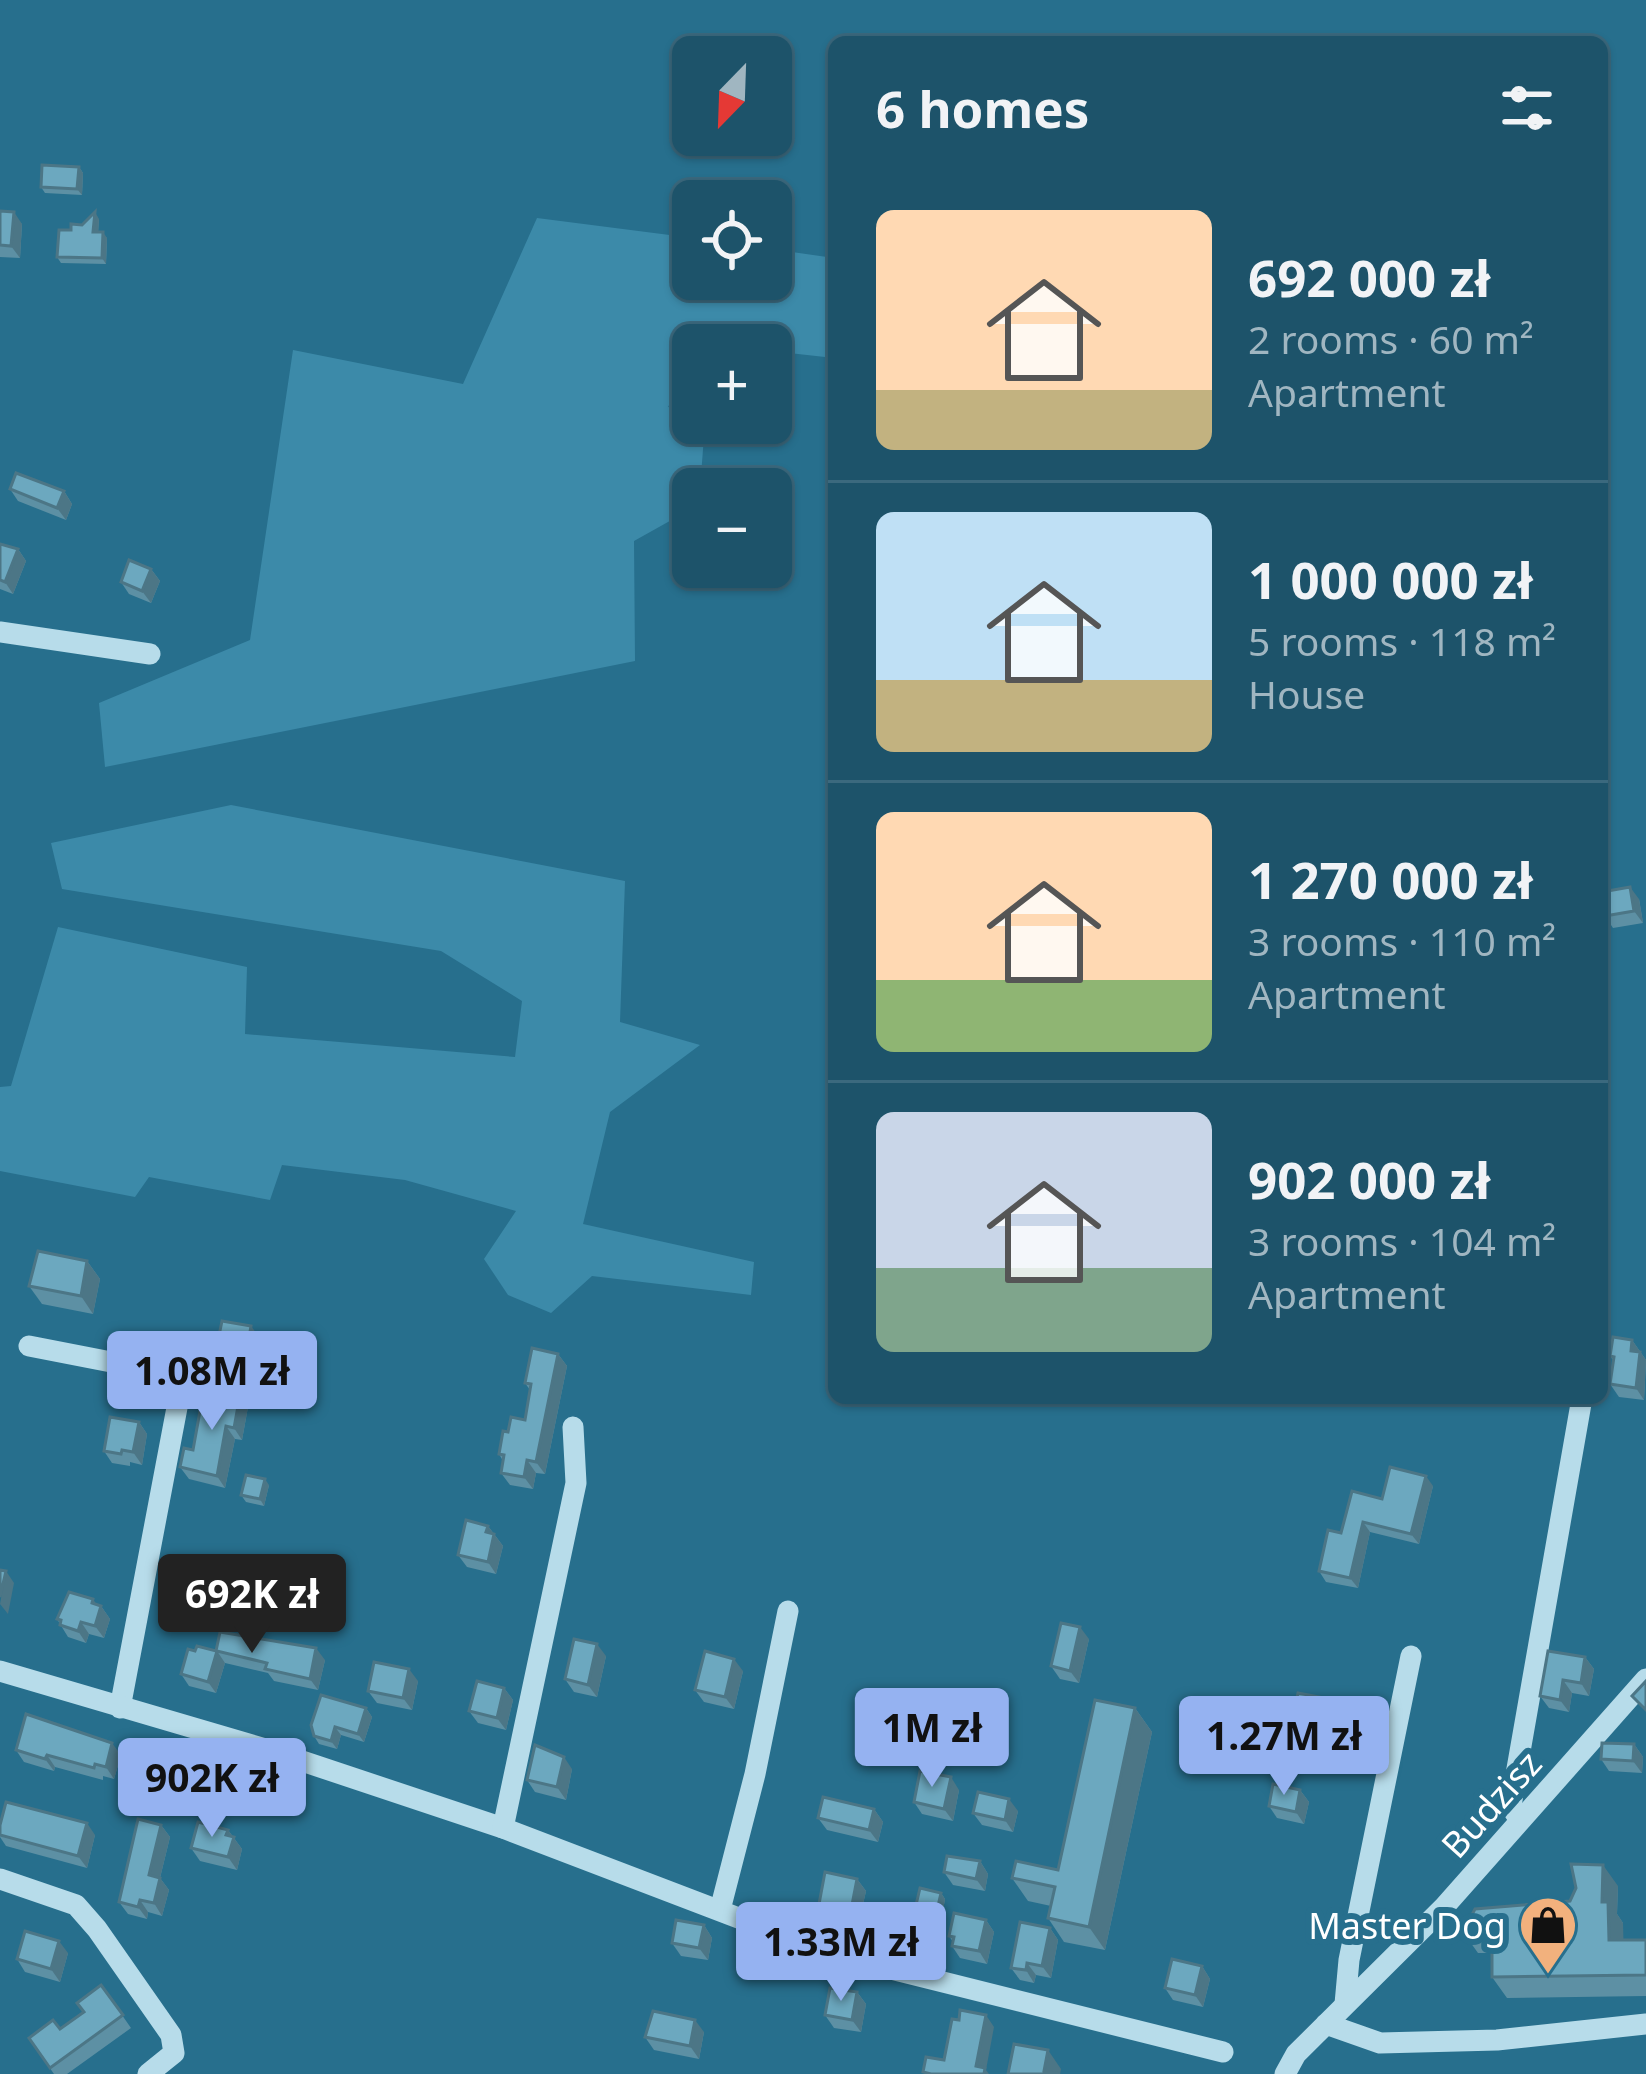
<!DOCTYPE html>
<html lang="en">
<head>
<meta charset="utf-8">
<style>
  :root { --surface:#1d536a; --page:#255970; --text:#f1f3f6; --muted:#a0b6c1; --line:#3b697e; --accent:#95b2f1 }
  body { margin:0; font-family:"Noto Sans",sans-serif; background:var(--page); color:var(--text); height:100vh; display:flex; flex-direction:column; font-size:45px; white-space:nowrap }
  * { box-sizing:border-box; margin:0 }
  p { font-size:39px; color:var(--muted) }
  .icon { flex:none; width:66px; height:66px; fill:none; stroke:currentColor; stroke-width:2; stroke-linecap:round; stroke-linejoin:round }
  .map { position:relative; flex:1; overflow:hidden }
  .side { position:absolute; left:828px; top:36px; width:780px; height:1368px; display:flex; flex-direction:column; background:var(--surface); border-radius:18px; box-shadow:0 3px 9px #0004,0 0 0 3px var(--line) }
  .side>* { flex:none }
  .needle { width:78px; rotate:203deg }
  .tools { position:absolute; left:672px; top:36px; display:grid; gap:24px }
  .tools a { display:grid; place-items:center; width:120px; height:120px; border-radius:18px; background:var(--surface); box-shadow:0 3px 9px #0004,0 0 0 3px var(--line); font-size:60px }
  .price { position:absolute; translate:-50% -102px; padding:0 27px; border-radius:12px; background:var(--accent); color:#111; font-size:39px; line-height:78px; filter:drop-shadow(0 3px 6px #0008) }
  .price::after { content:''; position:absolute; left:50%; top:72px; width:36px; height:27px; margin-left:-18px; background:inherit; clip-path:polygon(0 0,100% 0,50% 100%) }
  .price.current { background:#222; color:#fff }
  ul { padding:0; list-style:none }
  li { display:flex; align-items:center; gap:36px; height:300px; padding:0 48px }
  li+li { border-top:3px solid var(--line) }
  li span { display:grid; place-items:center; flex:none; width:336px; height:240px; border-radius:18px; color:#555 }
  li>.icon { margin-inline-start:auto }
  span .icon { width:144px; height:144px; fill:#fffc; stroke-width:1 }
  li b { font-size:51px }
  h2 { display:flex; justify-content:space-between; align-items:center; height:144px; padding:0 48px; font-size:51px }
  .map>svg:first-child { display:block }
</style>
</head>
<body>
<div class="map">
<svg width="1646" height="2074" viewBox="0 0 1646 2074">
  <rect width="100%" height="100%" fill="#276f8d"/>
  <g fill="#3c8aa9">
    <polygon points="537,218 693,238 693,279 771,279 771,249 834,258 834,358 771,351 771,345 693,345 693,360 668,407 693,411 693,423 705,423 700,489 693,489 693,508 634,541 635,661 105,767 99,703 250,640 293,350 463,384"/>
    <polygon points="231,805 625,881 620,1022 700,1045 610,1112 583,1224 754,1262 751,1295 592,1276 551,1313 508,1295 484,1259 516,1211 405,1180 282,1165 270,1200 149,1177 135,1197 0,1171 0,1087 11,1086 58,927 247,967 245,1034 515,1057 522,1001 441,951 62,889 51,843"/>
  </g>
  <g fill="none" stroke-linecap="round" stroke-linejoin="round">
    <g stroke="#b7dcea" stroke-width="21">
      <polyline points="0,632 150,654"/>
      <polyline points="29,1346 183,1376 120,1708"/>
      <polyline points="0,1671 269,1750 503,1828 835,1955 1223,2052"/>
      <polyline points="1520,1820 1511,1807 1515,1780 1582,1398"/>
      <polyline points="503,1828 576,1483 573,1427"/>
      <polyline points="0,1879 76,1905 97,1929 171,2035 174,2053 148,2074"/>
      <polyline points="720,1910 755,1774 788,1611"/>
      <polyline points="1345,2004 1349,1960 1411,1656"/>
      <polyline points="1326,2024 1380,2043 1497,2040 1646,2024"/>
      <polyline points="1285,2074 1296,2054 1444,1907 1646,1679"/>
    </g>
  </g>
  <g fill="#5d90a4">
    <polygon points="79,167 83,173 82,195 45,193 41,187"/>
    <polygon points="0,211 22,224 20,258 0,257"/>
    <polygon points="99,219 98,232 107,238 106,264 61,263 57,257 71,230"/>
    <polygon points="10,489 64,491 72,504 66,520 18,501"/>
    <polygon points="0,544 18,549 26,561 13,594 0,589"/>
    <polygon points="151,569 160,581 151,603 129,594 121,582"/>
    <polygon points="1639,899 1643,923 1613,928 1605,916"/>
    <polygon points="87,1261 100,1279 93,1314 42,1304 29,1286"/>
    <polygon points="260,1338 255,1367 225,1362 216,1350"/>
    <polygon points="1632,1340 1646,1360 1644,1400 1619,1397 1610,1384 1613,1360 1610,1356"/>
    <polygon points="558,1354 567,1366 545,1474 536,1473 533,1489 510,1485 501,1473 503,1461 499,1454 508,1432 525,1420 530,1390 525,1383"/>
    <polygon points="248,1407 242,1440 235,1439 225,1488 189,1479 180,1467 193,1450 206,1412"/>
    <polygon points="139,1422 147,1434 142,1465 130,1462 130,1466 112,1463 104,1451"/>
    <polygon points="269,1485 264,1506 246,1502 241,1495"/>
    <polygon points="1433,1486 1419,1544 1370,1532 1358,1588 1326,1582 1319,1571 1341,1533 1382,1499"/>
    <polygon points="488,1526 503,1546 496,1574 467,1567 458,1555"/>
    <polygon points="97,1605 101,1606 110,1619 104,1638 89,1634 86,1643 68,1637 57,1619"/>
    <polygon points="1089,1639 1079,1683 1060,1679 1051,1666"/>
    <polygon points="195,1651 216,1651 325,1660 318,1690 274,1681 268,1673 225,1663 216,1693 189,1686 181,1674"/>
    <polygon points="606,1656 597,1697 574,1692 565,1679"/>
    <polygon points="1585,1657 1594,1669 1589,1696 1572,1693 1569,1712 1549,1708 1540,1696"/>
    <polygon points="743,1671 734,1709 704,1702 695,1690"/>
    <polygon points="418,1681 412,1710 377,1703 368,1691"/>
    <polygon points="504,1688 513,1700 506,1730 478,1723 469,1711"/>
    <polygon points="366,1708 372,1717 364,1742 341,1735 337,1749 319,1744 314,1736"/>
    <polygon points="1135,1708 1152,1732 1105,1950 1064,1942 1048,1918 1051,1906 1028,1901 1012,1878 1058,1870"/>
    <polygon points="1288,1708 1343,1713 1339,1730 1327,1728 1325,1739 1312,1736 1310,1743 1293,1740 1284,1728"/>
    <polygon points="1634,1744 1643,1757 1642,1773 1609,1771 1601,1759"/>
    <polygon points="16,1750 121,1755 114,1779 103,1776 103,1780 55,1767 54,1771 24,1762"/>
    <polygon points="176,1759 184,1771 176,1801 153,1795 145,1783"/>
    <polygon points="572,1769 566,1800 535,1792 527,1780"/>
    <polygon points="263,1783 257,1811 227,1805 218,1793"/>
    <polygon points="959,1790 953,1821 922,1814 914,1802"/>
    <polygon points="1300,1790 1309,1802 1304,1824 1277,1818 1269,1806"/>
    <polygon points="874,1809 883,1822 878,1842 827,1830 818,1818"/>
    <polygon points="1018,1811 1013,1832 982,1825 973,1813"/>
    <polygon points="0,1825 95,1835 87,1868 6,1846 0,1837"/>
    <polygon points="161,1825 170,1837 160,1878 169,1890 162,1916 148,1912 147,1919 128,1914 119,1902"/>
    <polygon points="228,1830 242,1849 237,1870 200,1861 191,1848"/>
    <polygon points="980,1861 988,1874 985,1891 953,1885 944,1872"/>
    <polygon points="857,1879 866,1891 859,1922 827,1916 819,1904"/>
    <polygon points="1618,1886 1617,1914 1623,1923 1623,1940 1646,1940 1646,1996 1507,1998 1492,1977 1492,1953 1478,1953 1463,1932"/>
    <polygon points="941,1893 945,1899 942,1916 920,1911 916,1905"/>
    <polygon points="986,1920 994,1932 987,1964 960,1958 952,1946 953,1942 949,1936"/>
    <polygon points="704,1925 712,1938 708,1960 681,1956 672,1943"/>
    <polygon points="1050,1928 1058,1940 1051,1978 1036,1975 1034,1983 1020,1980 1011,1968"/>
    <polygon points="68,1953 60,1982 25,1972 17,1959"/>
    <polygon points="1202,1966 1210,1979 1203,2007 1173,2000 1165,1988"/>
    <polygon points="101,1985 131,2028 67,2074 54,2074 29,2038 60,2029 84,2012"/>
    <polygon points="857,1992 866,2004 861,2032 834,2028 825,2015"/>
    <polygon points="704,2032 699,2059 654,2050 645,2037"/>
  </g>
  <g fill="#4c7686">
    <polygon points="79,167 83,173 82,195 77,189"/>
    <polygon points="14,212 22,224 20,258 11,246"/>
    <polygon points="95,212 99,219 98,238 93,232"/>
    <polygon points="103,232 107,238 106,264 102,258"/>
    <polygon points="64,491 72,504 66,520 57,508"/>
    <polygon points="18,549 26,561 13,594 5,582"/>
    <polygon points="151,569 160,581 151,603 142,591"/>
    <polygon points="1630,887 1639,899 1643,923 1634,911"/>
    <polygon points="87,1261 100,1279 93,1314 81,1296"/>
    <polygon points="251,1326 260,1338 255,1367 246,1355"/>
    <polygon points="1632,1340 1646,1360 1644,1400 1636,1388 1631,1351"/>
    <polygon points="558,1354 567,1366 545,1474 536,1462"/>
    <polygon points="240,1395 248,1407 242,1440 234,1428"/>
    <polygon points="139,1422 147,1434 142,1465 133,1452"/>
    <polygon points="226,1426 235,1439 225,1488 217,1476"/>
    <polygon points="527,1460 536,1473 533,1489 524,1477"/>
    <polygon points="1426,1476 1433,1486 1419,1544 1411,1534"/>
    <polygon points="265,1479 269,1485 264,1506 260,1499"/>
    <polygon points="1363,1522 1370,1532 1358,1588 1350,1578"/>
    <polygon points="488,1526 503,1546 496,1574 488,1562"/>
    <polygon points="6,1571 14,1583 8,1614 0,1604"/>
    <polygon points="93,1599 100,1610 101,1606 110,1619 104,1638 95,1626"/>
    <polygon points="81,1622 89,1634 86,1643 78,1631"/>
    <polygon points="1080,1627 1089,1639 1079,1683 1070,1671"/>
    <polygon points="597,1644 606,1656 597,1697 588,1685"/>
    <polygon points="316,1648 325,1660 318,1690 310,1679"/>
    <polygon points="217,1651 225,1663 216,1693 208,1682"/>
    <polygon points="1585,1657 1594,1669 1589,1696 1581,1683"/>
    <polygon points="734,1659 743,1671 734,1709 725,1697"/>
    <polygon points="409,1669 418,1681 412,1710 403,1698"/>
    <polygon points="1563,1680 1572,1693 1569,1712 1560,1700"/>
    <polygon points="504,1688 513,1700 506,1730 497,1718"/>
    <polygon points="1334,1700 1343,1713 1339,1730 1330,1718"/>
    <polygon points="366,1708 372,1717 364,1742 358,1734"/>
    <polygon points="1135,1708 1152,1732 1105,1950 1089,1927"/>
    <polygon points="1319,1716 1327,1728 1325,1739 1317,1726"/>
    <polygon points="1303,1723 1312,1736 1310,1743 1302,1731"/>
    <polygon points="335,1727 341,1735 337,1749 331,1741"/>
    <polygon points="112,1743 121,1755 114,1779 106,1767"/>
    <polygon points="1634,1744 1643,1757 1642,1773 1633,1761"/>
    <polygon points="47,1755 55,1767 54,1771 45,1759"/>
    <polygon points="564,1757 572,1769 566,1800 557,1787"/>
    <polygon points="176,1759 184,1771 176,1801 168,1789"/>
    <polygon points="254,1771 263,1783 257,1811 249,1799"/>
    <polygon points="951,1777 959,1790 953,1821 944,1809"/>
    <polygon points="1300,1790 1309,1802 1304,1824 1296,1812"/>
    <polygon points="1009,1799 1018,1811 1013,1832 1005,1820"/>
    <polygon points="874,1809 883,1822 878,1842 869,1830"/>
    <polygon points="87,1823 95,1835 87,1868 78,1856"/>
    <polygon points="161,1825 170,1837 160,1878 169,1890 162,1916 154,1903 149,1875"/>
    <polygon points="228,1830 242,1849 237,1870 228,1857 226,1835"/>
    <polygon points="980,1861 988,1874 985,1891 976,1879"/>
    <polygon points="1603,1865 1618,1886 1617,1914 1623,1923 1624,1961 1609,1940 1602,1902"/>
    <polygon points="857,1879 866,1891 859,1922 851,1910"/>
    <polygon points="941,1893 945,1899 942,1916 937,1910"/>
    <polygon points="140,1900 148,1912 147,1919 138,1907"/>
    <polygon points="986,1920 994,1932 987,1964 979,1951"/>
    <polygon points="704,1925 712,1938 708,1960 699,1948"/>
    <polygon points="1050,1928 1058,1940 1051,1978 1042,1966"/>
    <polygon points="59,1941 68,1953 60,1982 51,1969"/>
    <polygon points="1027,1963 1036,1975 1034,1983 1026,1970"/>
    <polygon points="1202,1966 1210,1979 1203,2007 1195,1995"/>
    <polygon points="857,1992 866,2004 861,2032 852,2020"/>
    <polygon points="986,2015 994,2027 986,2070 989,2074 981,2074 976,2066"/>
    <polygon points="695,2020 704,2032 699,2059 690,2046"/>
    <polygon points="1048,2050 1061,2069 1060,2074 1044,2071"/>
  </g>
  <g fill="#6ca8bf" stroke="#4c7686" stroke-width="3">
    <polygon points="42,165 79,167 77,189 41,187"/>
    <polygon points="0,211 14,212 11,246 0,245"/>
    <polygon points="95,212 93,232 103,232 102,258 57,257 59,230 71,230 71,224 82,225"/>
    <polygon points="16,473 64,491 57,508 10,489"/>
    <polygon points="0,544 18,549 5,582 0,580"/>
    <polygon points="129,560 151,569 142,591 121,582"/>
    <polygon points="1630,887 1634,911 1605,916 1602,892"/>
    <polygon points="38,1251 87,1261 81,1296 29,1286"/>
    <polygon points="222,1321 251,1326 246,1355 216,1350"/>
    <polygon points="1613,1337 1632,1340 1631,1351 1640,1352 1636,1388 1610,1384 1614,1357 1610,1356"/>
    <polygon points="532,1348 558,1354 536,1462 527,1460 524,1477 501,1473 504,1455 499,1454 503,1431 508,1432 511,1417 525,1420 531,1384 525,1383"/>
    <polygon points="210,1390 240,1395 234,1428 226,1426 217,1476 180,1467 184,1448 193,1450 200,1411 206,1412"/>
    <polygon points="110,1417 139,1422 133,1452 122,1450 121,1454 104,1451"/>
    <polygon points="1390,1467 1426,1476 1411,1534 1363,1522 1350,1578 1319,1571 1328,1530 1341,1533 1352,1491 1382,1499"/>
    <polygon points="246,1475 265,1479 260,1499 241,1495"/>
    <polygon points="466,1520 488,1526 486,1532 494,1534 488,1562 458,1555"/>
    <polygon points="0,1570 6,1571 0,1597"/>
    <polygon points="69,1592 93,1599 92,1603 101,1606 95,1626 81,1622 78,1631 60,1625 61,1620 57,1619"/>
    <polygon points="1061,1623 1080,1627 1070,1671 1051,1666"/>
    <polygon points="220,1632 316,1648 310,1679 265,1669 267,1663 217,1651 208,1682 181,1674 188,1649 195,1651 197,1646 216,1651"/>
    <polygon points="574,1639 597,1644 588,1685 565,1679"/>
    <polygon points="705,1651 734,1659 725,1697 695,1690"/>
    <polygon points="1548,1651 1585,1657 1581,1683 1563,1680 1560,1700 1540,1696"/>
    <polygon points="374,1662 409,1669 403,1698 368,1691"/>
    <polygon points="477,1681 504,1688 497,1718 469,1711"/>
    <polygon points="1646,1681 1646,1710 1632,1696"/>
    <polygon points="1298,1693 1334,1700 1330,1718 1319,1716 1317,1726 1303,1723 1302,1731 1284,1728 1288,1708 1294,1710"/>
    <polygon points="321,1695 366,1708 358,1734 335,1727 331,1741 314,1736 311,1725"/>
    <polygon points="1095,1700 1135,1708 1089,1927 1048,1918 1055,1887 1012,1878 1016,1861 1058,1870"/>
    <polygon points="26,1714 112,1743 106,1767 95,1764 94,1768 47,1755 45,1759 16,1750"/>
    <polygon points="1602,1743 1634,1744 1633,1761 1601,1759"/>
    <polygon points="535,1745 564,1757 557,1787 527,1780"/>
    <polygon points="153,1752 176,1759 168,1789 145,1783"/>
    <polygon points="224,1765 254,1771 249,1799 218,1793"/>
    <polygon points="920,1771 951,1777 944,1809 914,1802"/>
    <polygon points="1273,1784 1300,1790 1296,1812 1269,1806"/>
    <polygon points="978,1792 1009,1799 1005,1820 973,1813"/>
    <polygon points="823,1797 874,1809 869,1830 818,1818"/>
    <polygon points="6,1802 87,1823 78,1856 0,1835 0,1825"/>
    <polygon points="138,1819 161,1825 149,1875 160,1878 154,1903 140,1900 138,1907 119,1902"/>
    <polygon points="198,1822 228,1830 226,1835 234,1837 228,1857 191,1848"/>
    <polygon points="947,1856 980,1861 976,1879 944,1872"/>
    <polygon points="1571,1864 1603,1865 1602,1902 1608,1902 1609,1940 1646,1940 1646,1975 1492,1977 1492,1932 1463,1932 1475,1909 1570,1901 1576,1888"/>
    <polygon points="825,1872 857,1879 851,1910 819,1904"/>
    <polygon points="920,1888 941,1893 937,1910 916,1905"/>
    <polygon points="954,1913 986,1920 979,1951 952,1946 954,1937 949,1936"/>
    <polygon points="676,1920 704,1925 699,1948 672,1943"/>
    <polygon points="1020,1922 1050,1928 1042,1966 1027,1963 1026,1970 1011,1968"/>
    <polygon points="25,1931 59,1941 51,1969 17,1959"/>
    <polygon points="1172,1959 1202,1966 1195,1995 1165,1988"/>
    <polygon points="101,1985 123,2015 50,2068 29,2038 53,2020 60,2029 84,2012 77,2003"/>
    <polygon points="830,1988 857,1992 852,2020 825,2015"/>
    <polygon points="960,2010 986,2015 976,2066 985,2068 984,2074 931,2074 923,2072 926,2057 944,2060 952,2019 959,2020"/>
    <polygon points="653,2011 695,2020 690,2046 645,2037"/>
    <polygon points="1014,2044 1048,2050 1044,2071 1060,2074 1008,2074"/>
  </g>
  <defs>
    <symbol id="shop-pin" viewBox="-11 -11 22 30"><path d="M0 17L-7.5 6A9.5 9.5 0 1 1 7.5 6Z" fill="#f2b17d" stroke="#276f8d"/><path d="M-5-2.5h2.3a2.7 3.5 0 0 1 5.4 0H5L5.5 6h-11ZM-1.5-2.5h3a1.5 2.3 0 0 0-3 0Z" fill="#111"/></symbol>
  </defs>
  <g fill-rule="evenodd">
    <use href="#shop-pin" x="1515" y="1892" width="66" height="90"/>
  </g>
  <g text-anchor="middle" dominant-baseline="central" stroke-width="12" stroke-linejoin="round" paint-order="stroke">
    <g font-size="36" fill="#fff" stroke="#276f8d">
      <text transform="translate(1491 1804) rotate(-48)">Budzisz</text>
    </g>
    <g font-size="36" fill="#fff" stroke="#276f8d" text-anchor="end">
      <text x="1506" y="1925">Master Dog</text>
    </g>
  </g>
</svg>
<div class="tools">
<a><svg class="needle" viewBox="-14 -14 28 28"><path d="M0-13l5 13h-10z" fill="#e53935"/><path d="M0 13l5-13h-10z" fill="#a0b6c1"/></svg></a>
<a><svg class="icon" aria-label="locate" viewBox="0 0 24 24"><circle cx="12" cy="12" r="6"/><path d="M12 2v4M12 18v4M2 12h4M18 12h4"/></svg></a>
<a>+</a>
<a>−</a>
</div>
<b class="price" style="left:212px;top:1433px">1.08M zł</b>
<b class="price current" style="left:252px;top:1656px">692K zł</b>
<b class="price" style="left:932px;top:1790px">1M zł</b>
<b class="price" style="left:1284px;top:1798px">1.27M zł</b>
<b class="price" style="left:212px;top:1840px">902K zł</b>
<b class="price" style="left:841px;top:2004px">1.33M zł</b>
<section class="side">
<h2>6 homes<svg class="icon" aria-label="filters" viewBox="0 0 24 24"><path d="M4 7h16M4 17h16"/><circle cx="9" cy="7" r="2"/><circle cx="15" cy="17" r="2"/></svg></h2>
<ul>
<li><span style="background:linear-gradient(#ffd9b3 75%,#c2b280 0)"><svg class="icon" aria-label="home" viewBox="0 0 24 24"><path d="M3 11l9-7 9 7M6 9v11h12V9"/></svg></span><div><b>692 000 zł</b><p>2 rooms · 60 m²</p><p>Apartment</p></div></li>
<li><span style="background:linear-gradient(#bfe0f5 70%,#c2b280 0)"><svg class="icon" aria-label="home" viewBox="0 0 24 24"><path d="M3 11l9-7 9 7M6 9v11h12V9"/></svg></span><div><b>1 000 000 zł</b><p>5 rooms · 118 m²</p><p>House</p></div></li>
<li><span style="background:linear-gradient(#ffd9b3 70%,#8fb573 0)"><svg class="icon" aria-label="home" viewBox="0 0 24 24"><path d="M3 11l9-7 9 7M6 9v11h12V9"/></svg></span><div><b>1 270 000 zł</b><p>3 rooms · 110 m²</p><p>Apartment</p></div></li>
<li><span style="background:linear-gradient(#c9d6e8 65%,#7fa58c 0)"><svg class="icon" aria-label="home" viewBox="0 0 24 24"><path d="M3 11l9-7 9 7M6 9v11h12V9"/></svg></span><div><b>902 000 zł</b><p>3 rooms · 104 m²</p><p>Apartment</p></div></li>
</ul>
</section>
</div>
</body>
</html>
